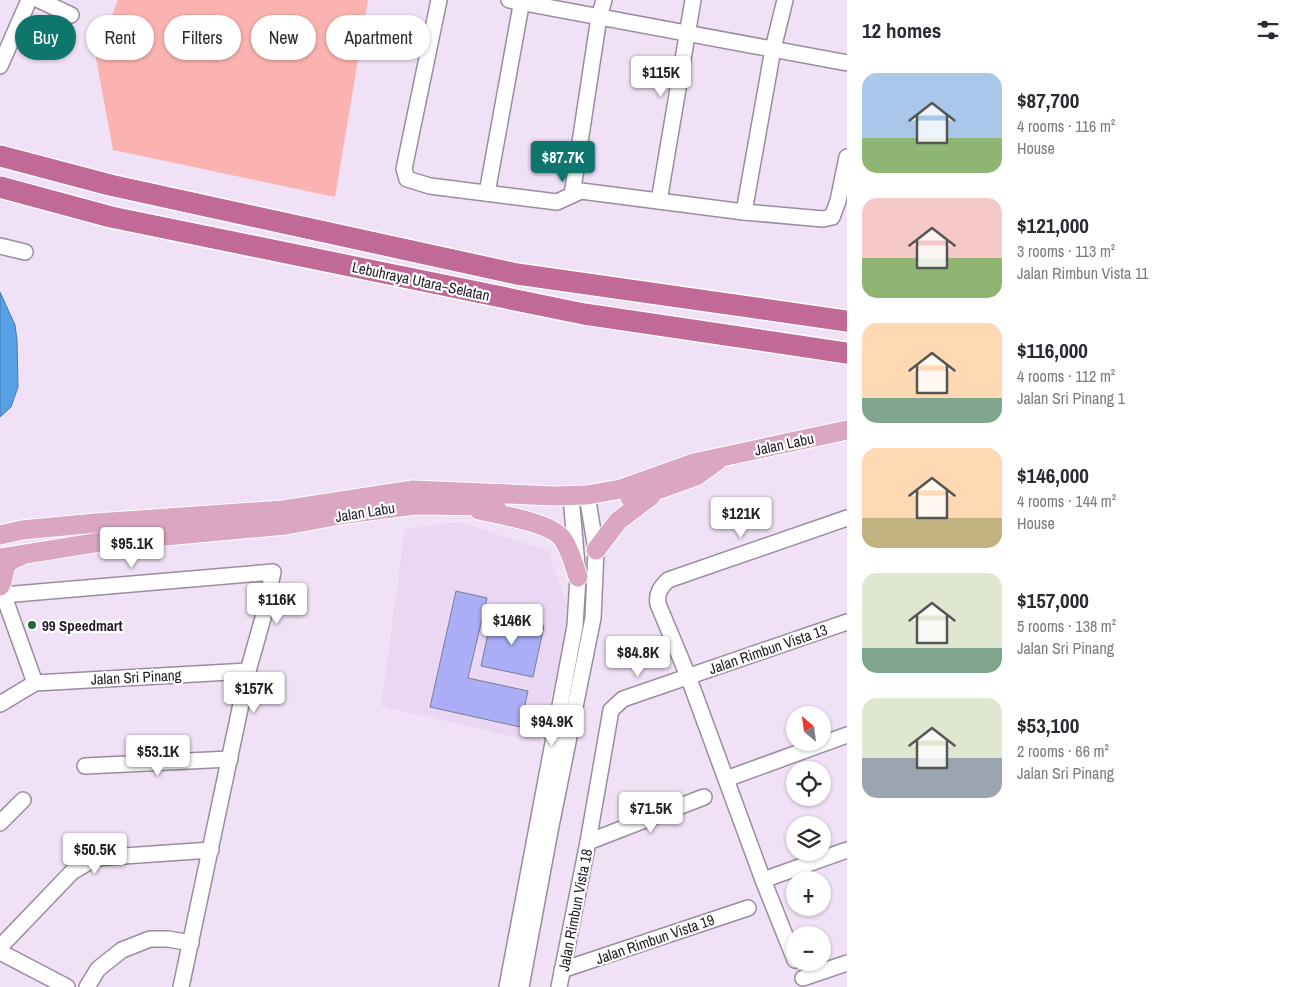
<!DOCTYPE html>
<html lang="en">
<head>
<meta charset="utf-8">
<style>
  :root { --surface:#fff; --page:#f7f7f7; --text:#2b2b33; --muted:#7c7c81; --accent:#0f766e }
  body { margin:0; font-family:"Archivo Narrow",sans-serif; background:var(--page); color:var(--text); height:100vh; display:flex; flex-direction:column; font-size:19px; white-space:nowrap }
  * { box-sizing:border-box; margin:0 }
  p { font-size:16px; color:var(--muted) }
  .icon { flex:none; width:28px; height:28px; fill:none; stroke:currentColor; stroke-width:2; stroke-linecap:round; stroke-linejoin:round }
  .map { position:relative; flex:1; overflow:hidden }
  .side { display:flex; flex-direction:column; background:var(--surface); width:450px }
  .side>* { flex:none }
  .top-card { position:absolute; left:15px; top:15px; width:475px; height:45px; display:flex; gap:10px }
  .needle { width:32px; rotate:331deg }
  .controls { position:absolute; left:786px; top:706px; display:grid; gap:10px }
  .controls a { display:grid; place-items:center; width:45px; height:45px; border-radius:50%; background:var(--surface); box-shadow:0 1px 4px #0004; font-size:25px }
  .price { position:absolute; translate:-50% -42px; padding:0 11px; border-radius:5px; background:#fff; color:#222; font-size:16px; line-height:32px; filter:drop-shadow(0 1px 2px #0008) }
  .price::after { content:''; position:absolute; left:50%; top:30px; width:15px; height:11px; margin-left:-8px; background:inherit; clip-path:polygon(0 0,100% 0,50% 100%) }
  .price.active { background:var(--accent); color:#fff }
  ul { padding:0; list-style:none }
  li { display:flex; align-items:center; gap:15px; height:125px; padding:0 15px }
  li span { display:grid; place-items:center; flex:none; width:140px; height:100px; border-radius:15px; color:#555 }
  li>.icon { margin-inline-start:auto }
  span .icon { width:60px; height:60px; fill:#fffc; stroke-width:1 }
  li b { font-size:21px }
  h2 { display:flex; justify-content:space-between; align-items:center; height:60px; padding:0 15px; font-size:21px }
  .tag { padding:0 18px; border-radius:22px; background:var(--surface); box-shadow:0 1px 4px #0004; font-size:18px; line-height:45px }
  .tag.active { background:var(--accent); color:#fff }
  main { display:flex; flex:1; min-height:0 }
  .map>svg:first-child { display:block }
</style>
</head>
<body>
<main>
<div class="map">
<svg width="847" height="987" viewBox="0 0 847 987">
  <rect width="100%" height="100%" fill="#f0e1f6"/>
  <polygon fill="#ead7f3" points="459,522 548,551 571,616 540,743 381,706 405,529"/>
  <polygon fill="#fab3b0" points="118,0 368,0 335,197 113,150 96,58"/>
  <polygon fill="#57a1e8" stroke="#4779ad" points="0,292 15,325 17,340 18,387 11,407 0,417"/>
  <g fill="#abadf6" stroke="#7a7c91">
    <polygon points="456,591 487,598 468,678 528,691 520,727 430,707"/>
    <polygon points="492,615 544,626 533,677 481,666"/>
  </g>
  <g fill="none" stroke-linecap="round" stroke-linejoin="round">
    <defs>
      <g id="minor">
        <polyline points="39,0 71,15"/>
        <polyline points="439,0 404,169 407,179 430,186 557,202 581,191 744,212 823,219 832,217 838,201 847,157"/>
        <polyline points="509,0 847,63"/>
        <polyline points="0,66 29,0"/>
        <polyline points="487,193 522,0"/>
        <polyline points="572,195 599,17 604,0"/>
        <polyline points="659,201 693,0"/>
        <polyline points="744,212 773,49 785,0"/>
        <polyline points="0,246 25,252"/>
        <polyline points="1,588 35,683"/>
        <polyline points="0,597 3,595 273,572 263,618 248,671"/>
        <polyline points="0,704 35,683 248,671 181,987"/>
        <polyline points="85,766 230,759"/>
        <polyline points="726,779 847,735"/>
        <polyline points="0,823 23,800"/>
        <polyline points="588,842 704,797"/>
        <polyline points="763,880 847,850"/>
        <polyline points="0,947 72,872 95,858 211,850"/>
        <polyline points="0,952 67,987"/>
        <path d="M795,960L763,880L688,676L658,604C656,593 661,587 668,580L847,518"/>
        <polyline points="562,970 748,908"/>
        <polyline points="803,978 847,963"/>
        <polyline points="87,987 98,969 122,950 150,939 168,939 191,943"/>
        <polyline points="507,987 575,626 578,577 571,496"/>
        <polyline points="521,987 550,831 593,618 596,550 587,495"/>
        <polyline points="559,987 588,842 611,710 623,699 847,622"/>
      </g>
      <g id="major">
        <polyline points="630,498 660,489 696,476 717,461"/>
        <path d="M479,510C500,515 549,522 562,538C570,549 574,565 578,577"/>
        <polyline points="0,535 22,530 96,523 283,510 413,490 554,496 587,495 621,489 694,463 847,430"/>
        <polyline points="596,550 618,521 651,496"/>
        <polyline points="0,558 100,542 286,525 346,514 415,505 496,506"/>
        <path d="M0,586C7,574 0,562 19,557"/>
      </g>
      <g id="highway">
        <polyline points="0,156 110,185 517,274 847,321"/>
        <polyline points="0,187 111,217 584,314 847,353"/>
      </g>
    </defs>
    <use href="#minor" stroke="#9a8ca0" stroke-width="18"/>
    <use href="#major" stroke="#fff" stroke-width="21"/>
    <use href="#highway" stroke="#fff" stroke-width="24"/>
    <use href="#minor" stroke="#fff" stroke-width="15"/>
    <use href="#major" stroke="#daa6c1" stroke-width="19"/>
    <use href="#highway" stroke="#c16a97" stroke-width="21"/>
  </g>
  <circle fill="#216936" stroke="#fff" stroke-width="2" cx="32" cy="625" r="5"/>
  <g text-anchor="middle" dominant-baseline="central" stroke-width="4.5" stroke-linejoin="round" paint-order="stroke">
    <g font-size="15" fill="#221c24" stroke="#fff">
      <text transform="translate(421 281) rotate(12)">Lebuhraya Utara–Selatan</text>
      <text transform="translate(784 444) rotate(-12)">Jalan Labu</text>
      <text transform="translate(365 512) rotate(-9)">Jalan Labu</text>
      <text transform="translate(768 649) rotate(-19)">Jalan Rimbun Vista 13</text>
      <text transform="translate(136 677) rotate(-3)">Jalan Sri Pinang</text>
      <text transform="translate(575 910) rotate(-79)">Jalan Rimbun Vista 18</text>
      <text transform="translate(655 939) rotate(-19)">Jalan Rimbun Vista 19</text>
    </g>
    <g font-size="15" font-weight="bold" fill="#221c24" stroke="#fff" text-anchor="start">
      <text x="42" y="625">99 Speedmart</text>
    </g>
  </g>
</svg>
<div class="controls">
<a><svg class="needle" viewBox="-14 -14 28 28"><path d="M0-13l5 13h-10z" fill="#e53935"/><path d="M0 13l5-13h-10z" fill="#7c7c81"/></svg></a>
<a><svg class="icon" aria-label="locate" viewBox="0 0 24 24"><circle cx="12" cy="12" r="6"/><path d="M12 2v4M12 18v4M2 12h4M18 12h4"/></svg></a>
<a><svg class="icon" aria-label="layers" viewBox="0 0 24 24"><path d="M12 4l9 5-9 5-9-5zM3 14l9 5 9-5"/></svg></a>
<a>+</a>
<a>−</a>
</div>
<b class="price" style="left:661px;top:98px">$115K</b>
<b class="price active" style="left:563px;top:183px">$87.7K</b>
<b class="price" style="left:741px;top:539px">$121K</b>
<b class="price" style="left:132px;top:569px">$95.1K</b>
<b class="price" style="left:277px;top:625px">$116K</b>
<b class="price" style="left:512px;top:646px">$146K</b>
<b class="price" style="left:638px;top:678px">$84.8K</b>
<b class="price" style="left:254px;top:714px">$157K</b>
<b class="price" style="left:552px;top:747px">$94.9K</b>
<b class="price" style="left:158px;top:777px">$53.1K</b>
<b class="price" style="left:651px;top:834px">$71.5K</b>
<b class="price" style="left:95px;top:875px">$50.5K</b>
<div class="top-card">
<a class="tag active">Buy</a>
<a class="tag">Rent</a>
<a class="tag">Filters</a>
<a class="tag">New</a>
<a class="tag">Apartment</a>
</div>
</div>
<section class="side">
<h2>12 homes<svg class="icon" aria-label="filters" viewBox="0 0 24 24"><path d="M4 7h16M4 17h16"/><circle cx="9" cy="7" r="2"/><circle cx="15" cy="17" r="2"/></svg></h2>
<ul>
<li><span style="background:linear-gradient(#a9c7e8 65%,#8fb573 0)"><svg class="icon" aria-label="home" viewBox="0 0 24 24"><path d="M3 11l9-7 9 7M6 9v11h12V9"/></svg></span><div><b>$87,700</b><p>4 rooms · 116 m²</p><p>House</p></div></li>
<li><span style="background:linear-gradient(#f6c9c9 60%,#8fb573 0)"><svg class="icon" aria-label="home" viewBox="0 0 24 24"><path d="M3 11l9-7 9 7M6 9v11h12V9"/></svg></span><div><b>$121,000</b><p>3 rooms · 113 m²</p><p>Jalan Rimbun Vista 11</p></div></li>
<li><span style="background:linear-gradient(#ffd9b3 75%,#7fa58c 0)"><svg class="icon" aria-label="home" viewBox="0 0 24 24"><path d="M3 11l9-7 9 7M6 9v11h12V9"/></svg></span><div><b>$116,000</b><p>4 rooms · 112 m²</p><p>Jalan Sri Pinang 1</p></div></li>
<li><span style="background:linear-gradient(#ffd9b3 70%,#c2b280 0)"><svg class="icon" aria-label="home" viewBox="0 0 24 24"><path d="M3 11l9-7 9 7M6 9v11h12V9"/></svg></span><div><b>$146,000</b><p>4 rooms · 144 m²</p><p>House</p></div></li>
<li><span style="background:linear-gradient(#dfe7d0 75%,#7fa58c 0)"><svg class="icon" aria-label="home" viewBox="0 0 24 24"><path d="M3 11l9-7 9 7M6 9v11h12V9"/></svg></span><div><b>$157,000</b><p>5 rooms · 138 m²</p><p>Jalan Sri Pinang</p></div></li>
<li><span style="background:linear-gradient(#dfe7d0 60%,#9aa5b1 0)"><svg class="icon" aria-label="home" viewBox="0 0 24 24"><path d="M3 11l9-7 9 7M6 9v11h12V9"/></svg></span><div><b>$53,100</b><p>2 rooms · 66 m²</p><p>Jalan Sri Pinang</p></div></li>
</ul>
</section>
</main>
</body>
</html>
